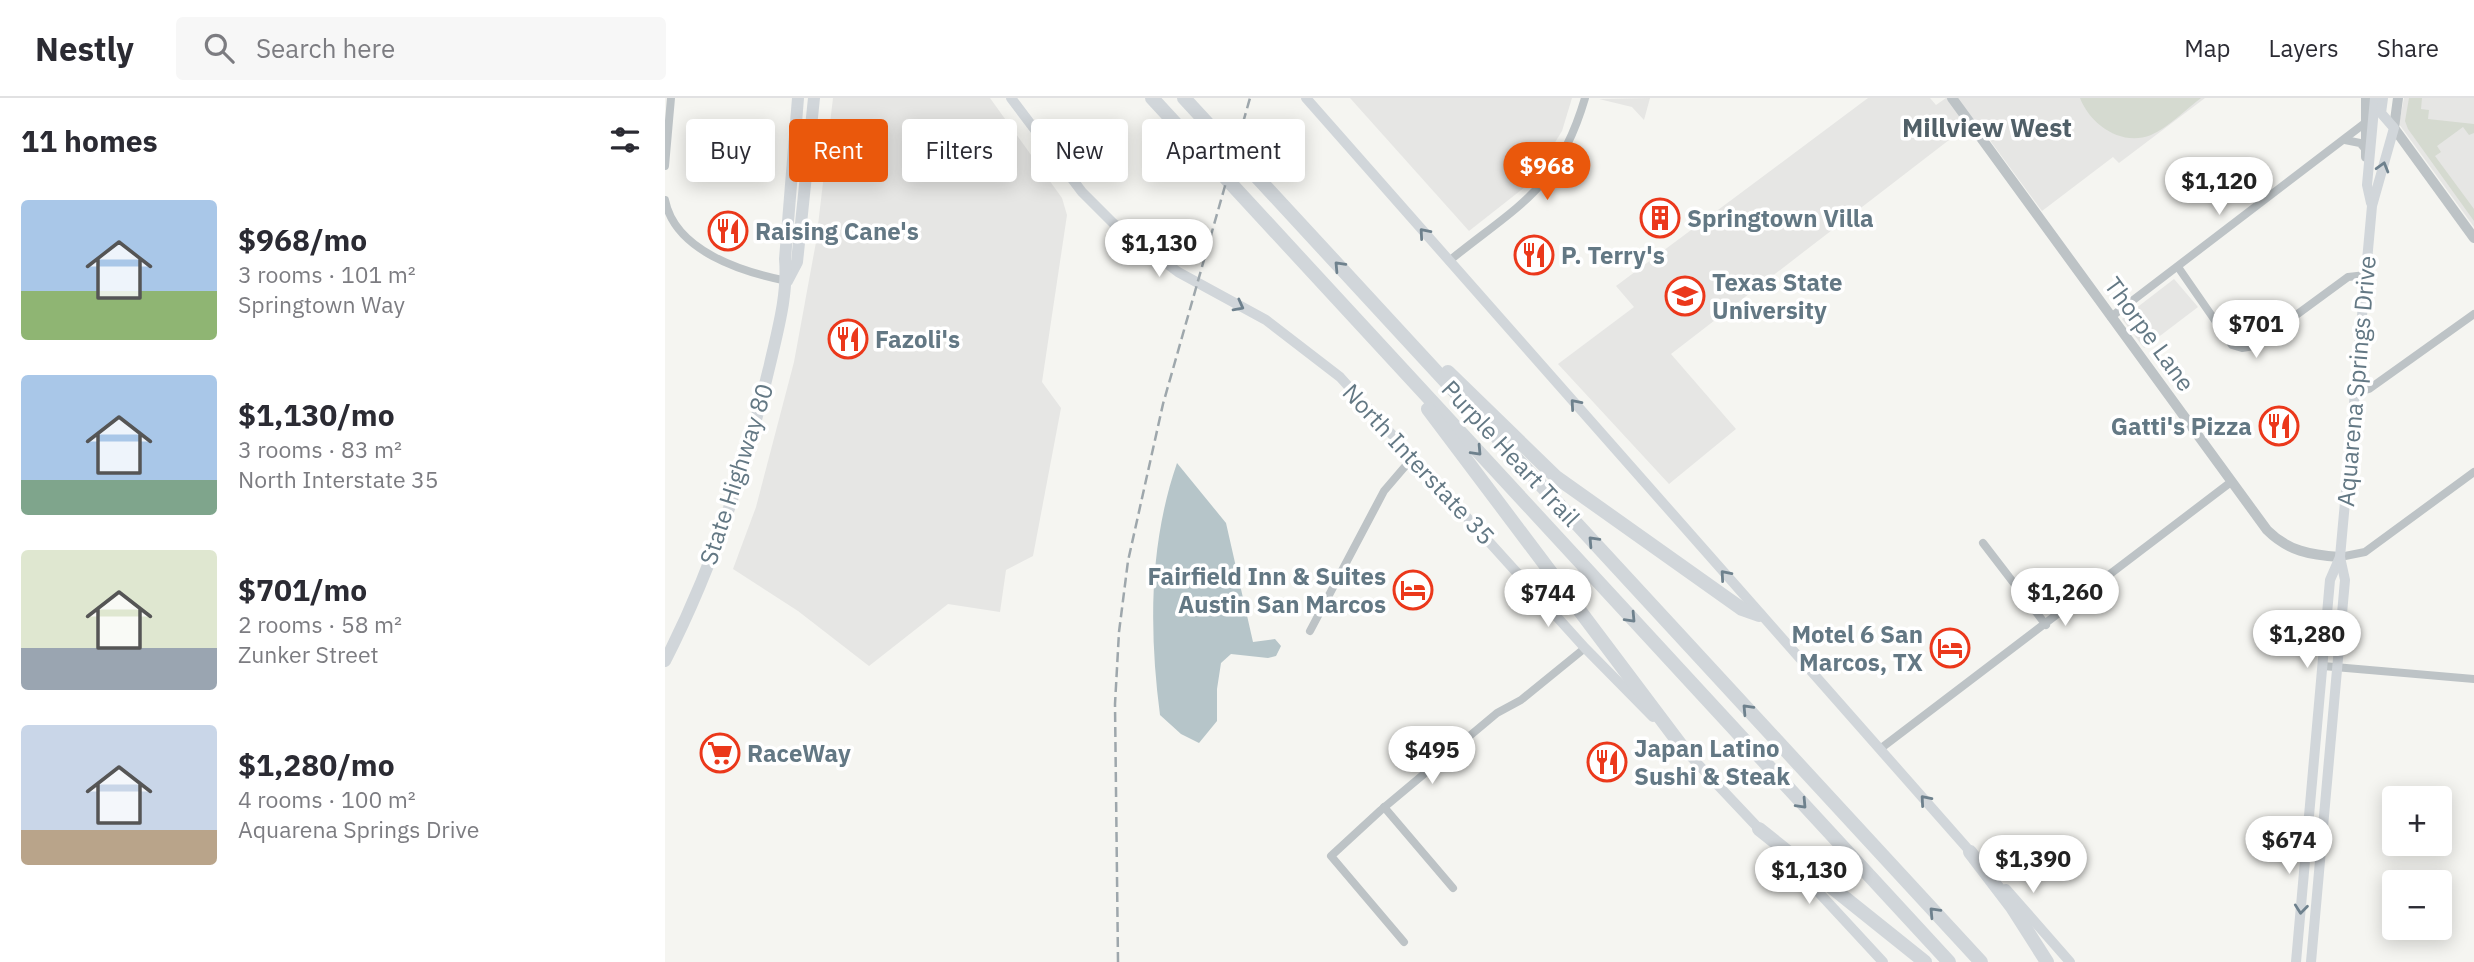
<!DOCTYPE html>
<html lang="en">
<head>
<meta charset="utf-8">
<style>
  :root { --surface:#fff; --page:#f7f7f7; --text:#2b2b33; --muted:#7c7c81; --line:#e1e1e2; --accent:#ea580c }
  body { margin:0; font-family:"IBM Plex Sans",sans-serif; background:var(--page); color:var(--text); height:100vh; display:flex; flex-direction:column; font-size:26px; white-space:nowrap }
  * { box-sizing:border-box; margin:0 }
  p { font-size:23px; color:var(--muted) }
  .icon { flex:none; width:38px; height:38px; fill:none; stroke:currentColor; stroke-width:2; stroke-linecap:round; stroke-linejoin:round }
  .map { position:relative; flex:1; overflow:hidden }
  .drawer { display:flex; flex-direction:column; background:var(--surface); width:665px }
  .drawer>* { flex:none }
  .banner { position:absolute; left:21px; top:21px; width:665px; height:63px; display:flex; gap:14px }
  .tools { position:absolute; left:1717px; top:688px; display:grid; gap:14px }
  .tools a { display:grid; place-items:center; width:70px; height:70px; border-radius:7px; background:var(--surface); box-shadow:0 4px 18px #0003; font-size:35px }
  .price { position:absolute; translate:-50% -60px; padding:0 16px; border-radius:24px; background:#fff; color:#222; font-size:23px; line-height:46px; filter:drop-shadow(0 2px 4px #0008) }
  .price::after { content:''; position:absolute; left:50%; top:42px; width:21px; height:16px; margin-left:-10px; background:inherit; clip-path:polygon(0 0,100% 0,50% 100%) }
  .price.on { background:var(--accent); color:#fff }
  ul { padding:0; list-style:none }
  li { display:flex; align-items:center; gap:21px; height:175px; padding:0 21px }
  li span { display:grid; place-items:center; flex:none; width:196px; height:140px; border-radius:7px; color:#555 }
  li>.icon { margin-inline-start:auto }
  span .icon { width:84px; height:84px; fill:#fffc; stroke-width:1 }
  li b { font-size:30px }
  h2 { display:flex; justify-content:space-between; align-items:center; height:84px; padding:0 21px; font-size:30px }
  .chip { padding:0 24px; border-radius:7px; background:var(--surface); box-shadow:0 4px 18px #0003; font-size:24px; line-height:63px }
  .chip.on { background:var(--accent); color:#fff }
  header { display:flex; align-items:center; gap:42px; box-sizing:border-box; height:98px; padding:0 35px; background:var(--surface); border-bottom:2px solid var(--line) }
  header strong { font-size:33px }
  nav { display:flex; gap:38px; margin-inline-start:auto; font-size:24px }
  .search { width:490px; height:63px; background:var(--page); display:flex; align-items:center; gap:18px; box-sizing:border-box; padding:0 24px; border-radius:7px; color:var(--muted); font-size:26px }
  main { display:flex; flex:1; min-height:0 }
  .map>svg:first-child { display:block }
</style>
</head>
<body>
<header>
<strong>Nestly</strong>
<div class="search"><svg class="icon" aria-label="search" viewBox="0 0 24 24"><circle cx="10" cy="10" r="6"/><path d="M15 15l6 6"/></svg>Search here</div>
<nav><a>Map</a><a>Layers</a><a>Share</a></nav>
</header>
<main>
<section class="drawer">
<h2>11 homes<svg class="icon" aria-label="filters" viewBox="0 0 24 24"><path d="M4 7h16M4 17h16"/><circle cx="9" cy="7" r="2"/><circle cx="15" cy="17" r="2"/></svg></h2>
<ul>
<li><span style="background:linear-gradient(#a9c7e8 65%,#8fb573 0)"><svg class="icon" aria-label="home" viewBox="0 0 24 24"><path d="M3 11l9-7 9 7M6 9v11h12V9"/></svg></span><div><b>$968/mo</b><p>3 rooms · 101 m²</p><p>Springtown Way</p></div></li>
<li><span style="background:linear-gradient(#a9c7e8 75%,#7fa58c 0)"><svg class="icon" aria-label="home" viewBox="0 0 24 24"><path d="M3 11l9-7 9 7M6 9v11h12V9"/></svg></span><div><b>$1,130/mo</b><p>3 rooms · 83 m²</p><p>North Interstate 35</p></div></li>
<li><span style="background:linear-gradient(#dfe7d0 70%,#9aa5b1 0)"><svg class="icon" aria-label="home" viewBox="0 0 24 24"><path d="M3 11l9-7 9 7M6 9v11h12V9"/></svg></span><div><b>$701/mo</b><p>2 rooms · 58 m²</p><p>Zunker Street</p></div></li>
<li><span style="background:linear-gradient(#c9d6e8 75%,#b9a48a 0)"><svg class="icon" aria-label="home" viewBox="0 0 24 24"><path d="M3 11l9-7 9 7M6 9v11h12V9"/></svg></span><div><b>$1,280/mo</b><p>4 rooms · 100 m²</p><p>Aquarena Springs Drive</p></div></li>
</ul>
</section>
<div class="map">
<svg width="1809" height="864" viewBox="0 0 1809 864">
  <rect width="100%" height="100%" fill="#f5f5f1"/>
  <g fill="#e6e6e4">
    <polygon points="168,0 325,0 397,100 402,117 377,284 396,310 368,458 341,472 335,514 283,506 204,568 133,513 68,471 91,409 129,264 151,144"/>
    <polygon points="685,0 907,0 897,33 865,85 804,133"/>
    <polygon points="985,0 979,22 967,9 934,1"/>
    <polygon points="1203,0 1265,0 1271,7 1281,0 1540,0 1454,65 1448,59 1377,113 1310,22 1006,256 1071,331 1004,386 893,266 969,209 951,188"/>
    <polygon points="1739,0 1809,0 1809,129 1734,26"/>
    <polygon points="1509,181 1533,209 1479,250 1457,221"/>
  </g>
  <g fill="#d5dad0">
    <path d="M1415,0H1536C1521,11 1503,30 1486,37C1456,49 1425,26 1415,0Z"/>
    <polygon points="1744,0 1757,0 1756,11 1764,12 1763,21 1809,26 1809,35 1804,37 1798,29 1772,48 1776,54 1770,58 1809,111 1809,123 1743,31 1740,23"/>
  </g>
  <path fill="#b6c5c9" d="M512,365L561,425L588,544L610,541L616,548L611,558L603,560L566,556L556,565L552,591V623L534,645L516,636L495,617C484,533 484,446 512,365Z"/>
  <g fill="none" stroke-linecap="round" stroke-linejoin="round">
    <g stroke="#bdc3c6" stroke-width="8">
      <polyline points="1680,42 1695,45 1701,52"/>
      <polyline points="0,68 6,0"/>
      <path d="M0,102C10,153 77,174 122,183"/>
      <path d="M784,163C853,107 893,92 920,0"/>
      <polyline points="1513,169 1567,247 1577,250 1589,248 1683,179 1701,177"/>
      <polyline points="1446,219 1700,25"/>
      <polyline points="1690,295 1704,291 1809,216"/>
      <polyline points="1318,445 1381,527"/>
      <polyline points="1675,459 1700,454 1809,374"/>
      <polyline points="645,533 719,393 749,358"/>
      <polyline points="1658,568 1809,581"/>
      <polyline points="1215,651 1566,384"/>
      <polyline points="719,709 788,790"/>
      <polyline points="739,844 666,758 716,712 832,615 856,602 920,550"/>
    </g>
    <g stroke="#bdc3c6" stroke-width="10">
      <path d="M1287,0L1602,432C1623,453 1645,457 1675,459"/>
      <polyline points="1701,0 1701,59"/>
      <polyline points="1733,0 1729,30 1809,140"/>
    </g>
    <g stroke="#d1d6da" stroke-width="10">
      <polyline points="346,0 417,94 448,125 513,174 601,222 675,279 920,550 988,619"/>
      <polyline points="641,0 1310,759"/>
      <polyline points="1706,105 1702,87 1710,0"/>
      <polyline points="1014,646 1099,736"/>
      <polyline points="1120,758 1218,864"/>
      <polyline points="1341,791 1405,864"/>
      <polyline points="1631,864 1665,482 1675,459 1707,108 1729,30 1716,15 1718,0"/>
      <polyline points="1646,864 1680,482 1675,459"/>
    </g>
    <g stroke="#d1d6da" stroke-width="12">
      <polyline points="122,183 132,164 149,0"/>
      <path d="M0,563C48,469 81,369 105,266C113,231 123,196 120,161L133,0"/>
    </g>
    <g stroke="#d1d6da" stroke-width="14">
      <polyline points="487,0 1284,864"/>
      <polyline points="519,0 1316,864"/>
      <polyline points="783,274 891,379 1077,511 1094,517"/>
      <polyline points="763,311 1018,650"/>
      <polyline points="1094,731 1260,864"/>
      <polyline points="1305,754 1347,809 1382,864"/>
    </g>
    <polyline stroke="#9ea7ac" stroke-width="2.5" stroke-dasharray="10 5" stroke-linecap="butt" points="453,864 450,606 454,534 463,463 498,306 585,0"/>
  </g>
  <defs><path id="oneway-chevron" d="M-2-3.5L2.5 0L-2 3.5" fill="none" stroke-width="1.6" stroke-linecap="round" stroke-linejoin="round" transform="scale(1.75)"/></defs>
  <g stroke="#6e818d">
    <use href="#oneway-chevron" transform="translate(1718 69) rotate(-74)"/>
    <use href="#oneway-chevron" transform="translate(759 135) rotate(-131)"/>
    <use href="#oneway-chevron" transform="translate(674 168) rotate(-133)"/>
    <use href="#oneway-chevron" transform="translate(574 208) rotate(28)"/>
    <use href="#oneway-chevron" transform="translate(910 306) rotate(-131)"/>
    <use href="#oneway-chevron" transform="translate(812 353) rotate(47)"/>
    <use href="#oneway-chevron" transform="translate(928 443) rotate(-133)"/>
    <use href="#oneway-chevron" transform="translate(1060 477) rotate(-131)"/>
    <use href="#oneway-chevron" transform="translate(966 520) rotate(47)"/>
    <use href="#oneway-chevron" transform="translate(1082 611) rotate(-133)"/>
    <use href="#oneway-chevron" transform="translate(1260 702) rotate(-131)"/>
    <use href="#oneway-chevron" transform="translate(1137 706) rotate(47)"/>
    <use href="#oneway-chevron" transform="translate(1636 811) rotate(96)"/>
    <use href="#oneway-chevron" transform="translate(1269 814) rotate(-133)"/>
  </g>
  <defs>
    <symbol id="building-ring" viewBox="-11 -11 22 22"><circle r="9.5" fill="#fff" stroke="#eb381b" stroke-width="1.5"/><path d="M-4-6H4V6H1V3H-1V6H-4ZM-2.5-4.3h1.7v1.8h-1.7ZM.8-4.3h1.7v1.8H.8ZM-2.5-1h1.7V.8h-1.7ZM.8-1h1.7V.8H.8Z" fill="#eb381b"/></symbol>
    <symbol id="restaurant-ring" viewBox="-11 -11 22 22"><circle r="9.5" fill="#fff" stroke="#eb381b" stroke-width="1.5"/><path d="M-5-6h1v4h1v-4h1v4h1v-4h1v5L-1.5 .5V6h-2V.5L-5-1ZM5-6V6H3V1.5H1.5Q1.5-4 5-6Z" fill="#eb381b"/></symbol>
    <symbol id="university-ring" viewBox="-11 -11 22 22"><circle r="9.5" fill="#fff" stroke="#eb381b" stroke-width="1.5"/><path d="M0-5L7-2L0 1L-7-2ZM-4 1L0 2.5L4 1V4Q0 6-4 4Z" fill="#eb381b"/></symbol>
    <symbol id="hotel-ring" viewBox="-11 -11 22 22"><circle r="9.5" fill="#fff" stroke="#eb381b" stroke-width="1.5"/><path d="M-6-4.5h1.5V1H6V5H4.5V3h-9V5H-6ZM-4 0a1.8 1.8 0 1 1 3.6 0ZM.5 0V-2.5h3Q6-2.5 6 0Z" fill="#eb381b"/></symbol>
    <symbol id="supermarket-ring" viewBox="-11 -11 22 22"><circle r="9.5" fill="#fff" stroke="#eb381b" stroke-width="1.5"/><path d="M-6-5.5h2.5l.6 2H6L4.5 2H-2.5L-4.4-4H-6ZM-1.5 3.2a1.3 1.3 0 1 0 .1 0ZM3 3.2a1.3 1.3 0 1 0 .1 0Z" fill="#eb381b"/></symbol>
  </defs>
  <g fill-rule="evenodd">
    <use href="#building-ring" x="973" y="98" width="44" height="44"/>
    <use href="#restaurant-ring" x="41" y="111" width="44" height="44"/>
    <use href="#restaurant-ring" x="847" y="135" width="44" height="44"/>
    <use href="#university-ring" x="998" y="176" width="44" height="44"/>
    <use href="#restaurant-ring" x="161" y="219" width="44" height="44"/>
    <use href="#restaurant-ring" x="1592" y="306" width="44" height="44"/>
    <use href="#hotel-ring" x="726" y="470" width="44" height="44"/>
    <use href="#hotel-ring" x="1263" y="528" width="44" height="44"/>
    <use href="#supermarket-ring" x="33" y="633" width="44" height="44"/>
    <use href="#restaurant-ring" x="920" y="642" width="44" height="44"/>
  </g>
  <g text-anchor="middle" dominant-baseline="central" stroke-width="7" stroke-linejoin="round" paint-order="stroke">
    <g font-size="24" font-weight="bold" fill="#637884" stroke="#fff" text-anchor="start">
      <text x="1022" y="120">Springtown Villa</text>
      <text x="90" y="133">Raising Cane's</text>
      <text x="896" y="157">P. Terry's</text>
      <text x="1047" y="184">Texas State<tspan x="1047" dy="28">University</tspan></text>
      <text x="210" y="241">Fazoli's</text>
      <text x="1587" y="328" text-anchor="end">Gatti's Pizza</text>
      <text x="721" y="478" text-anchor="end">Fairfield Inn &amp; Suites<tspan x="721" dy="28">Austin San Marcos</tspan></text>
      <text x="1258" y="536" text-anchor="end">Motel 6 San<tspan x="1258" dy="28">Marcos, TX</tspan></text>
      <text x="969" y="650">Japan Latino<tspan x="969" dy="28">Sushi &amp; Steak</tspan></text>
      <text x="82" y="655">RaceWay</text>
    </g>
    <g font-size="24" fill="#637884" stroke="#fff">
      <text transform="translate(1485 236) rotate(54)">Thorpe Lane</text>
      <text transform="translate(1691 283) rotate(-85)">Aquarena Springs Drive</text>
      <text transform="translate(846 355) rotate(47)">Purple Heart Trail</text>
      <text transform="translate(754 366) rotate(47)">North Interstate 35</text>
      <text transform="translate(71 376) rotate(-72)">State Highway 80</text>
    </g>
    <g font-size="26" font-weight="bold" fill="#516068" stroke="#fff">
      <text x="1322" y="29">Millview West</text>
    </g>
  </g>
</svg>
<div class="tools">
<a>+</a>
<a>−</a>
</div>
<b class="price on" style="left:882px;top:104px">$968</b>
<b class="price" style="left:1554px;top:119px">$1,120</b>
<b class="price" style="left:494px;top:181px">$1,130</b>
<b class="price" style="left:1591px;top:262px">$701</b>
<b class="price" style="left:1400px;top:530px">$1,260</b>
<b class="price" style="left:883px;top:531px">$744</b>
<b class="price" style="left:1642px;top:572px">$1,280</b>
<b class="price" style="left:767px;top:688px">$495</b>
<b class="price" style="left:1624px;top:778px">$674</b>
<b class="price" style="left:1368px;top:797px">$1,390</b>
<b class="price" style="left:1144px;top:808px">$1,130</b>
<div class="banner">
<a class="chip">Buy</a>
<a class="chip on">Rent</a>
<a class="chip">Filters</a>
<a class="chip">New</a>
<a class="chip">Apartment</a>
</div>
</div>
</main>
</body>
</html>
